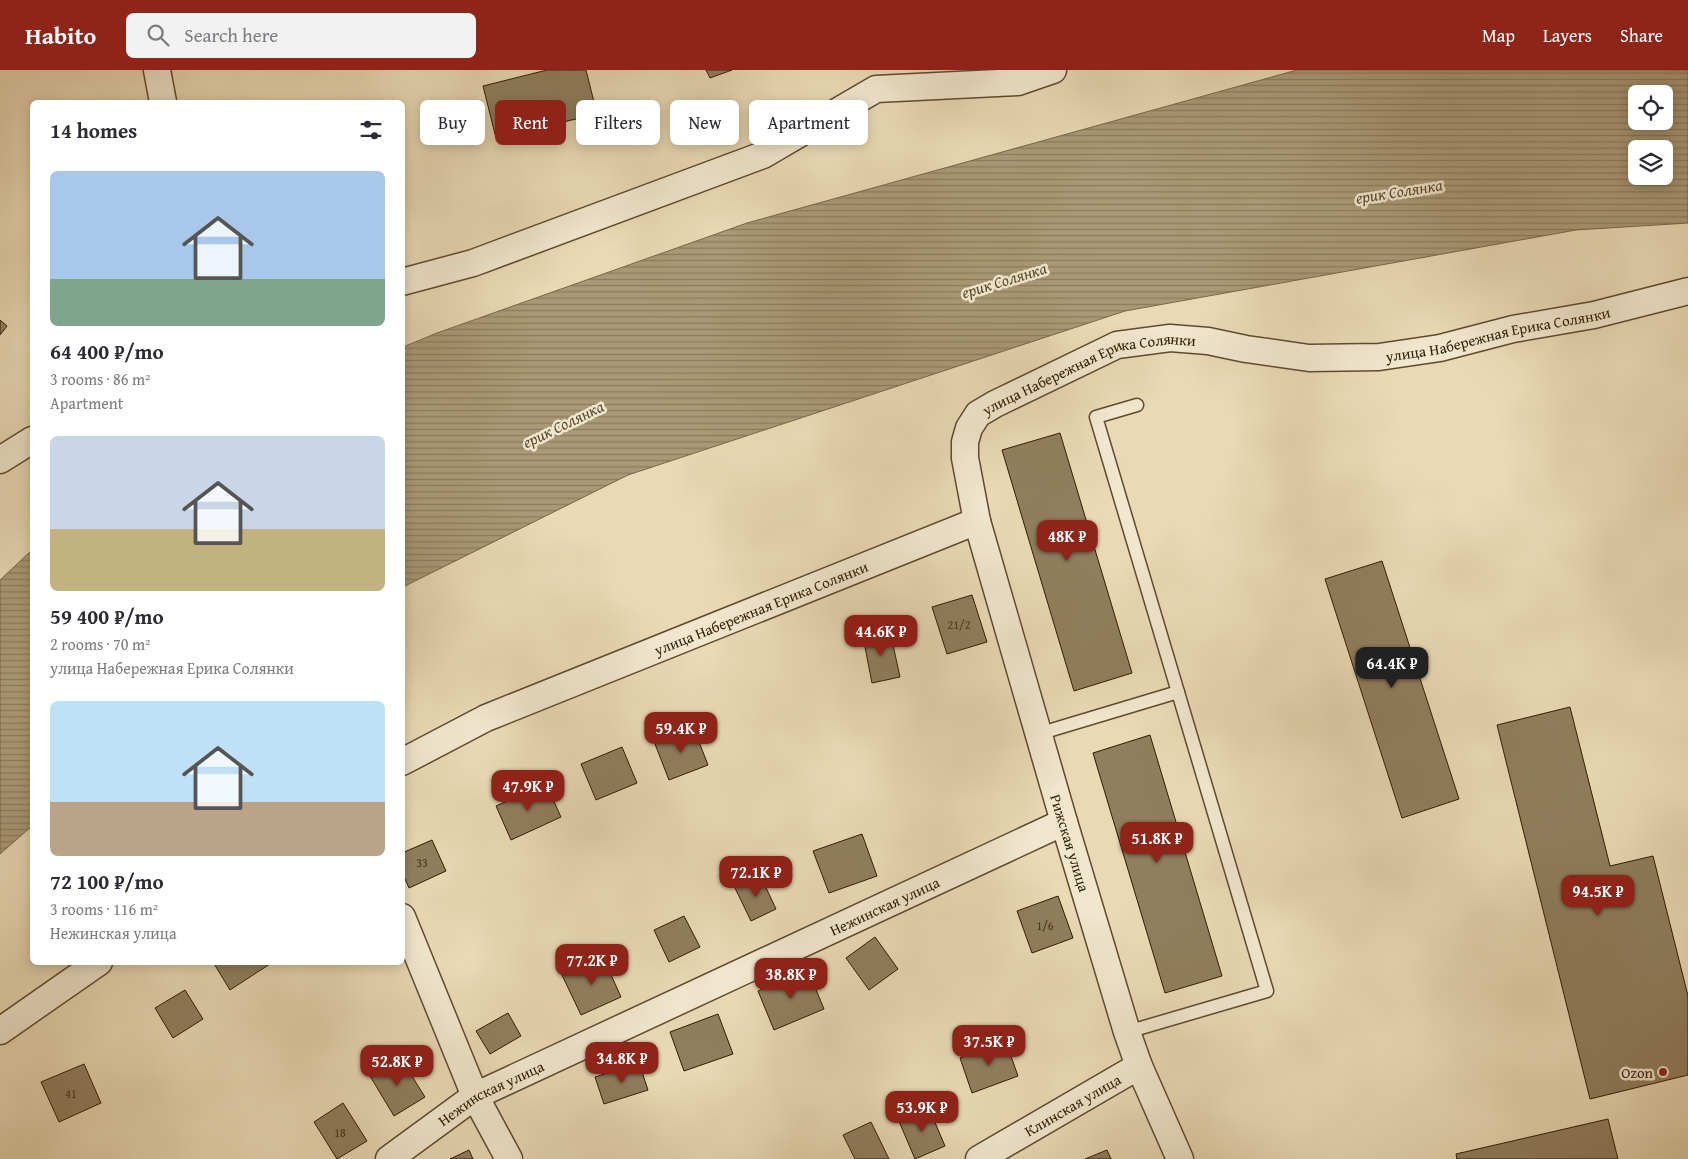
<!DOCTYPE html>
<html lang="en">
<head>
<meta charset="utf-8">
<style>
  :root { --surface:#fff; --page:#f2f2f3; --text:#2b2b33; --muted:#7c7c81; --accent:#8f2418 }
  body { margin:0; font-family:"Gentium Book Plus",serif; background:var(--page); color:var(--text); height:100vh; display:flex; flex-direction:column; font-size:19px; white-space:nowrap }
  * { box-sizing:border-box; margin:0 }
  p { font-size:16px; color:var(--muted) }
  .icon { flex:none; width:28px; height:28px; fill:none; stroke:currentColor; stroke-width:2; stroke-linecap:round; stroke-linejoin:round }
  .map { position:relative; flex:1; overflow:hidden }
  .drawer { position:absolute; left:30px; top:30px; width:375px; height:865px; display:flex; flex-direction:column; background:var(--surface); border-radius:8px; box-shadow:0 2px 12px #0003 }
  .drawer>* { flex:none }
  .top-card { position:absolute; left:420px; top:30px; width:475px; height:45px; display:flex; gap:10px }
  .fabs { position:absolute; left:1628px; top:15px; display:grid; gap:10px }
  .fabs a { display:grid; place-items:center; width:45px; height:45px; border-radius:8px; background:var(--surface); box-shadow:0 2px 12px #0003; font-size:25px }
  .price { position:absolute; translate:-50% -42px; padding:0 11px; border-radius:10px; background:var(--accent); color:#fff; font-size:16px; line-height:32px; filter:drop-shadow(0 1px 2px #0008) }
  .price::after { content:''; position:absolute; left:50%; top:30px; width:15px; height:11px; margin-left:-8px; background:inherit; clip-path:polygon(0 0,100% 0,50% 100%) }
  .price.current { background:#222; color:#fff }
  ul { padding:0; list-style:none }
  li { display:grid; align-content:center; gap:10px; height:265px; padding:0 20px }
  li span { display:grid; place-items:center; height:155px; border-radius:8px; color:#555 }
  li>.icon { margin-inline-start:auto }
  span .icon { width:90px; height:90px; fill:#fffc; stroke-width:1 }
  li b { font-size:21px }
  h2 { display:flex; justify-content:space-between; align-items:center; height:60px; padding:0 20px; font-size:21px }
  .pill { padding:0 18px; border-radius:8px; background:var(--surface); box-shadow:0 2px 12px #0003; font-size:18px; line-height:45px }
  .pill.current { background:var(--accent); color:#fff }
  header { display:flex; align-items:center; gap:30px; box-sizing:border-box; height:70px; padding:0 25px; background:var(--accent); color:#fff }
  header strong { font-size:24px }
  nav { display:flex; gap:28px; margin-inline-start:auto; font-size:18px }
  .search { width:350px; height:45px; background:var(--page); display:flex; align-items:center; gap:12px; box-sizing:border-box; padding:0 18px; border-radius:8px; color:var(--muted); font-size:19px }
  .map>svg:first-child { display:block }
</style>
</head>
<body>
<header>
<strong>Habito</strong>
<div class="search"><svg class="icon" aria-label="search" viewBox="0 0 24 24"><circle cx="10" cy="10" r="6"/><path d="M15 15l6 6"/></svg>Search here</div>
<nav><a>Map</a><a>Layers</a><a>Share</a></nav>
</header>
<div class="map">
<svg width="1688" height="1089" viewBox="0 0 1688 1089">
  <defs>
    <pattern id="water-rules" width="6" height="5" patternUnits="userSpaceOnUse" patternTransform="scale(1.25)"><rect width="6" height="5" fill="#a97"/><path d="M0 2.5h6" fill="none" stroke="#8b7c5f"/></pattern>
  </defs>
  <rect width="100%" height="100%" fill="#e9d9b4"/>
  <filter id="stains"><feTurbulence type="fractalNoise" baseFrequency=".004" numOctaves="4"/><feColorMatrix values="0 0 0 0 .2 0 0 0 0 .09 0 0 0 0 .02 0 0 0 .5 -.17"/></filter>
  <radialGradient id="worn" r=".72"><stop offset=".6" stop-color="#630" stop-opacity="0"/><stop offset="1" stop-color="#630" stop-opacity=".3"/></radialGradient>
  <g fill="url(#water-rules)" stroke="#796747" fill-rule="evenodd">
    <path d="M1297,0H1688V153L1576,160L1125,241L628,405L403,517V277L437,263L747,153ZM1636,24H1664V51H1636ZM1636,79H1664V106H1636Z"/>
    <polygon points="32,480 32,756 0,784 0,510"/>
  </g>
  <g fill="#907e5e" stroke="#301c00">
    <polygon points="547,0 586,0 597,44 496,68 483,16"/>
    <polygon points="706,0 732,0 710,8"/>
    <polygon points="0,250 7,256 0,265"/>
    <polygon points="1060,363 1132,603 1074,621 1002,380"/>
    <polygon points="1382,491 1459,729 1402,748 1325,509"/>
    <polygon points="972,525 987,572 947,584 932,537"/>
    <polygon points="890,561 900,607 872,613 863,567"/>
    <polygon points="1570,637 1610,796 1653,786 1688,926 1688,1005 1590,1029 1497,655"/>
    <polygon points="694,659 708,695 669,710 655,674"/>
    <polygon points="1150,665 1222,906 1165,923 1093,683"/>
    <polygon points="622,677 637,713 596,730 581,694"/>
    <polygon points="546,714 561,747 511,770 496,736"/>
    <polygon points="862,764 877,806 829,823 813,781"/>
    <polygon points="432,770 446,801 409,818 402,802 402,783"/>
    <polygon points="760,805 776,839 751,851 735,818"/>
    <polygon points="1058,826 1073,868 1032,883 1017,841"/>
    <polygon points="684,846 700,877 669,892 654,860"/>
    <polygon points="875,867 898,899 869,920 846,888"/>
    <polygon points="603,887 621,927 581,945 562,905"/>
    <polygon points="213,892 273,892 230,920"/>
    <polygon points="808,900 824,939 774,960 758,921"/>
    <polygon points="185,920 203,949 173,968 155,938"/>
    <polygon points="508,943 521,966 490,984 476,961"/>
    <polygon points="718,944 733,984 684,1001 670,962"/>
    <polygon points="1006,972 1018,1006 972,1023 960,988"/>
    <polygon points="400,987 425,1027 394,1046 370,1006"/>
    <polygon points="639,993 648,1020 604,1034 595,1007"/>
    <polygon points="84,994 101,1033 59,1052 41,1012"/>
    <polygon points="343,1033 367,1071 337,1089 314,1052"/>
    <polygon points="928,1036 945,1076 915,1089 898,1049"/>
    <polygon points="1608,1049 1618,1089 1457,1089 1456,1084"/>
    <polygon points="871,1052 889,1089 855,1089 843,1065"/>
    <polygon points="469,1080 473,1089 450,1089"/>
    <polygon points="1107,1080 1111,1089 1085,1089"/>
  </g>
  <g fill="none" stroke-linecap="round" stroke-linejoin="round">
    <defs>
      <g id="lane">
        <polyline points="1038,664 1178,622"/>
        <polyline points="1127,962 1267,921 1096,347 1137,335"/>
      </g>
      <g id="street">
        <polyline points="157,0 163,32"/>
        <polyline points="402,212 473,193 763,85 876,19 1018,12 1053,0"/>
        <polyline points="0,390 32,370"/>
        <path id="s1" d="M402,692L486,648L977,451"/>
        <polyline points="402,847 475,1026 509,1089"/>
        <polyline points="0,961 99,892"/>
        <path id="s2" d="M389,1089L475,1026L1064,752"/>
        <path id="s3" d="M979,1089L1139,996"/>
        <path id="s4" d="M1180,1089L1139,996L1127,962L1064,752L977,451L965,388V372L969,358L978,344L995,334L1117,275L1170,268L1208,271L1246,279L1309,288L1379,287L1440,278L1513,259L1594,245L1688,221"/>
      </g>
    </defs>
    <use href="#lane" stroke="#5e4b2d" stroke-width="15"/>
    <use href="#street" stroke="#5e4b2d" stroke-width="29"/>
    <use href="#lane" stroke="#f1e6ce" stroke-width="12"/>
    <use href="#street" stroke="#f1e6ce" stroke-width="26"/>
  </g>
  <circle fill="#8f2418" stroke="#f1e6ce" stroke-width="2" cx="1663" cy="1002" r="5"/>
  <g text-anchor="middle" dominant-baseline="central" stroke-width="5" stroke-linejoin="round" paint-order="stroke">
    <g font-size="12" fill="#483418">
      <text x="959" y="554">21/2</text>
      <text x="422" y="792">33</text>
      <text x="1045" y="855">1/6</text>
      <text x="71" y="1023">41</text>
      <text x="340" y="1062">18</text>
    </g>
    <g font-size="15" fill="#301c00" stroke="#f1e6ce">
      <text stroke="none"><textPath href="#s4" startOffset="1322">улица Набережная Ерика Солянки</textPath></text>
      <text stroke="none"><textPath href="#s4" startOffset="902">улица Набережная Ерика Солянки</textPath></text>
      <text stroke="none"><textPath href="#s1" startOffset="391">улица Набережная Ерика Солянки</textPath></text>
      <text transform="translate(1070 773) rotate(73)">Рижская улица</text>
      <text stroke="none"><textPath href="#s2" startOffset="558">Нежинская улица</textPath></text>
      <text stroke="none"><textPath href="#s2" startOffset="122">Нежинская улица</textPath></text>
      <text stroke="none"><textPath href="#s3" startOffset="108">Клинская улица</textPath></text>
    </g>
    <g font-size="15" fill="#301c00" stroke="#f1e6ce" text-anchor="end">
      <text x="1653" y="1002">Ozon</text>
    </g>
    <g font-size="16" font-style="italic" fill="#5b482a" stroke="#f1e6ce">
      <text transform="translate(1399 121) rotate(-9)">ерик Солянка</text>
      <text transform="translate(1004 210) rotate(-17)">ерик Солянка</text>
      <text transform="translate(563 354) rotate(-26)">ерик Солянка</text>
    </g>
  </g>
  <rect width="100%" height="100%" filter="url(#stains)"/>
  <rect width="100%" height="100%" fill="url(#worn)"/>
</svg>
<div class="fabs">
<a><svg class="icon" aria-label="locate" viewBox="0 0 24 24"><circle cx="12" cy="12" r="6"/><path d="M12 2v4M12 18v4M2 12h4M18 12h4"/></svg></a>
<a><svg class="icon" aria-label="layers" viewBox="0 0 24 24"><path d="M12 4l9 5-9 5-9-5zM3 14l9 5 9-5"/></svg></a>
</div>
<b class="price" style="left:1067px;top:492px">48K ₽</b>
<b class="price" style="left:881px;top:587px">44.6K ₽</b>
<b class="price current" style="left:1392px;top:619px">64.4K ₽</b>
<b class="price" style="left:681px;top:684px">59.4K ₽</b>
<b class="price" style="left:528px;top:742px">47.9K ₽</b>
<b class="price" style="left:1157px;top:794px">51.8K ₽</b>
<b class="price" style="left:756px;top:828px">72.1K ₽</b>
<b class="price" style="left:1598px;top:847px">94.5K ₽</b>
<b class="price" style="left:592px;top:916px">77.2K ₽</b>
<b class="price" style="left:791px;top:930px">38.8K ₽</b>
<b class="price" style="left:989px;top:997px">37.5K ₽</b>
<b class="price" style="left:622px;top:1014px">34.8K ₽</b>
<b class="price" style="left:397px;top:1017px">52.8K ₽</b>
<b class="price" style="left:922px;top:1063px">53.9K ₽</b>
<div class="top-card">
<a class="pill">Buy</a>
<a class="pill current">Rent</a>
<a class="pill">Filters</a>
<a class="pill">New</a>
<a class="pill">Apartment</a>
</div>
<section class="drawer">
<h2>14 homes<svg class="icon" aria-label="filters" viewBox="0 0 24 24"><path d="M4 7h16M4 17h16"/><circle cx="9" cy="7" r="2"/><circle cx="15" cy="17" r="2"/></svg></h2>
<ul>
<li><span style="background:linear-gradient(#a9c7e8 70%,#7fa58c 0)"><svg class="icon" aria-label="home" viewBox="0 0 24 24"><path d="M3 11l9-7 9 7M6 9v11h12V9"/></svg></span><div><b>64 400 ₽/mo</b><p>3 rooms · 86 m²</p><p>Apartment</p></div></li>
<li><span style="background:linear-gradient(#c9d6e8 60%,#c2b280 0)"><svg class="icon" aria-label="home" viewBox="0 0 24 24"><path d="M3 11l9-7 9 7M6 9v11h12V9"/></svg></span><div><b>59 400 ₽/mo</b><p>2 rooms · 70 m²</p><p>улица Набережная Ерика Солянки</p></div></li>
<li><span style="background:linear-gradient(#bfe0f5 65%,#b9a48a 0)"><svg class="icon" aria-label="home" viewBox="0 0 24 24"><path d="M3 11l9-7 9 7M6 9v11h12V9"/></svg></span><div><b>72 100 ₽/mo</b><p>3 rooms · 116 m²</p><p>Нежинская улица</p></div></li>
</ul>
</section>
</div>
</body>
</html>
